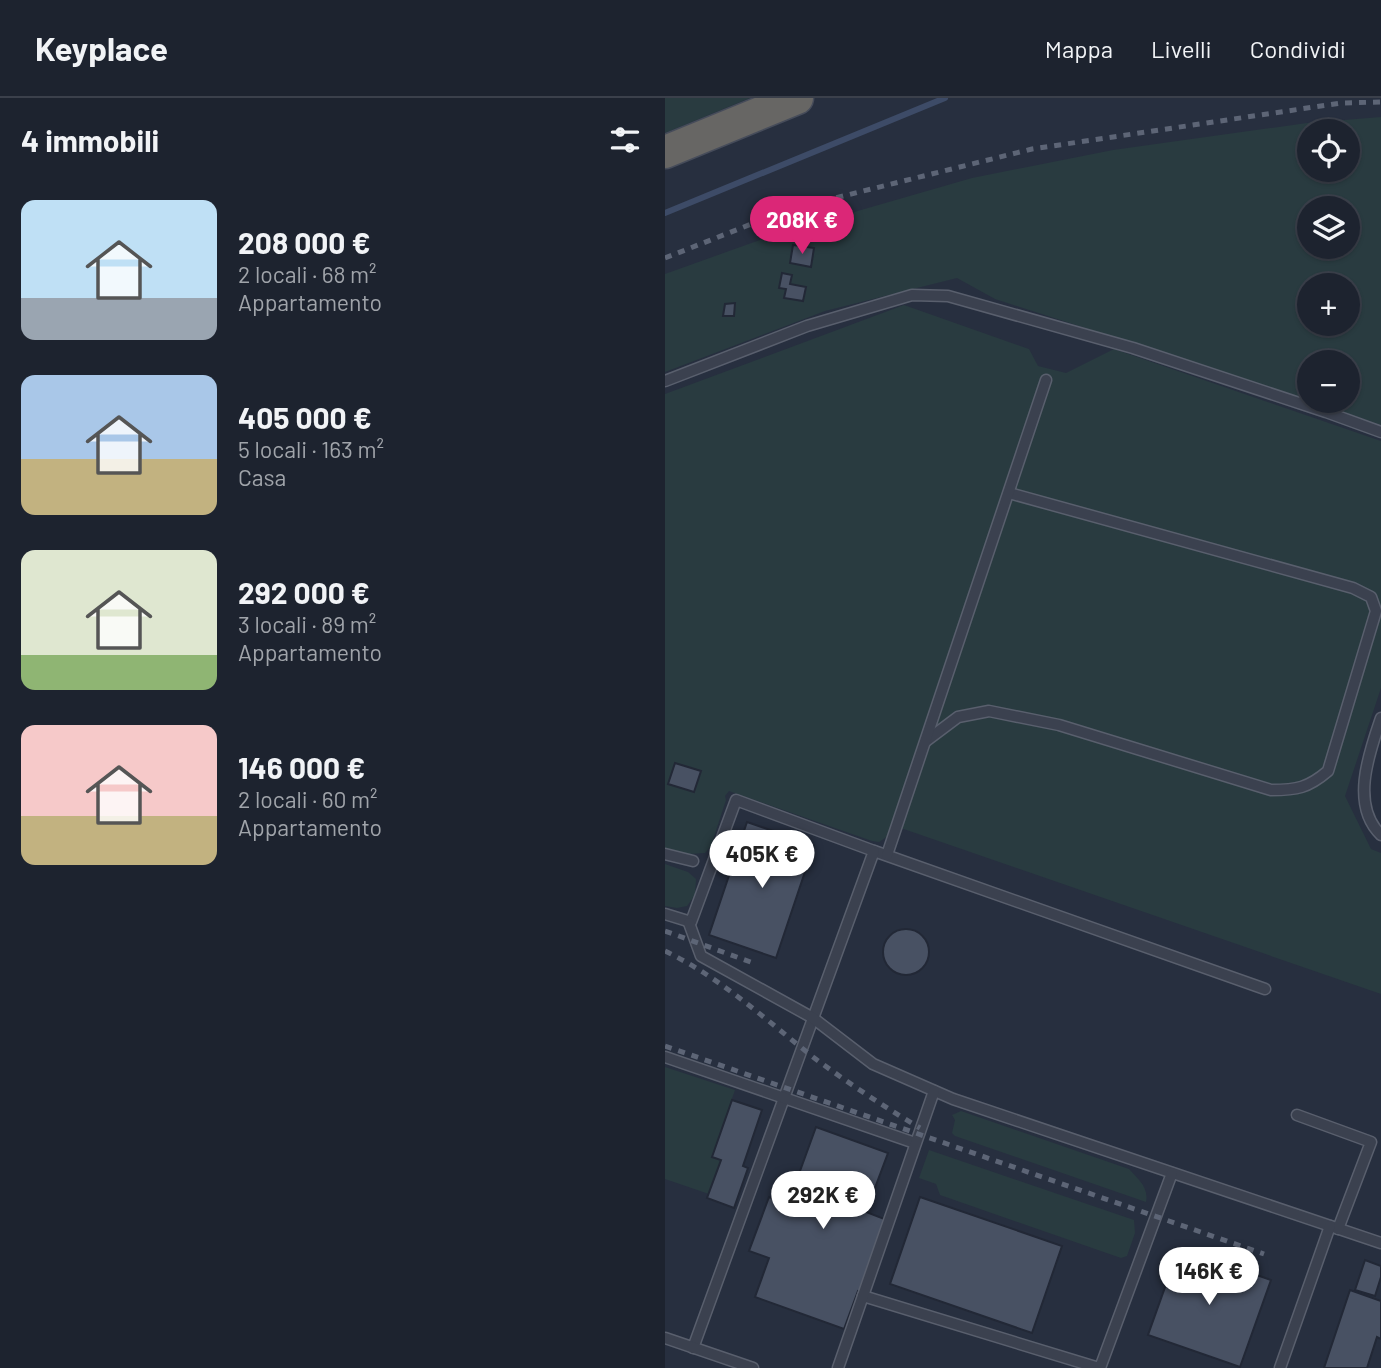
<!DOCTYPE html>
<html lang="it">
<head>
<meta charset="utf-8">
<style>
  :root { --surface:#1d232f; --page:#2a2f3b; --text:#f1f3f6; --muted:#a0a4aa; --line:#3b404b; --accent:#db2777 }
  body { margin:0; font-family:Barlow,sans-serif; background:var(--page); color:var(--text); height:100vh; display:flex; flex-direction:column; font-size:26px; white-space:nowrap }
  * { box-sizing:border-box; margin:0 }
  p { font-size:23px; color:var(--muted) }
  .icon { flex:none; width:38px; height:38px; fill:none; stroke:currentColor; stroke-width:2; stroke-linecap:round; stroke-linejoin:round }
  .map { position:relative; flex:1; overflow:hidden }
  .sheet { display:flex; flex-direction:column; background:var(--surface); width:665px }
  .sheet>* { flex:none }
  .tools { position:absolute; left:632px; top:21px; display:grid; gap:14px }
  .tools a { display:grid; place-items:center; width:63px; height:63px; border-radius:50%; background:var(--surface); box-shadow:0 2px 5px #0004,0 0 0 2px var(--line); font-size:35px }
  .price { position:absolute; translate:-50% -60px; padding:0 16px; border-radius:24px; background:#fff; color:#222; font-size:23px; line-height:46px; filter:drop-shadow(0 2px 4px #0008) }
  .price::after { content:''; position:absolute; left:50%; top:42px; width:21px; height:16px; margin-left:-10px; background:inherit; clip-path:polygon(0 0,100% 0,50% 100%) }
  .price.current { background:var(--accent); color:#fff }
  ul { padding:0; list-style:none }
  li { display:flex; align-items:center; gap:21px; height:175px; padding:0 21px }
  li span { display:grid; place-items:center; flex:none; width:196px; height:140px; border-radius:14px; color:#555 }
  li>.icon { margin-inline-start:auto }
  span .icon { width:84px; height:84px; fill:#fffc; stroke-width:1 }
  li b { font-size:30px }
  h2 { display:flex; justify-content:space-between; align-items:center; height:84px; padding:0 21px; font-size:30px }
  header { display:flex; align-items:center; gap:42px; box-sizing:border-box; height:98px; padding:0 35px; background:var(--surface); border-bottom:2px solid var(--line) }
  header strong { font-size:33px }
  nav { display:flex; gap:38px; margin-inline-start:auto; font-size:24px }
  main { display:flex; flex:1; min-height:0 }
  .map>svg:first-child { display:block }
</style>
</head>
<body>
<header>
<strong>Keyplace</strong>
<nav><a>Mappa</a><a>Livelli</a><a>Condividi</a></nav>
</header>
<main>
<section class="sheet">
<h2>4 immobili<svg class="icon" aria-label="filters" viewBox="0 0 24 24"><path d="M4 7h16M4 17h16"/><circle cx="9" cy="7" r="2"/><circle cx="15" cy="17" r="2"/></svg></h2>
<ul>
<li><span style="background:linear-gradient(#bfe0f5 70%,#9aa5b1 0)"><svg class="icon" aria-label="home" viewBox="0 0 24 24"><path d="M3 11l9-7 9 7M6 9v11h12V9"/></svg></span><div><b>208 000 €</b><p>2 locali · 68 m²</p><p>Appartamento</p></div></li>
<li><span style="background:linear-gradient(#a9c7e8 60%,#c2b280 0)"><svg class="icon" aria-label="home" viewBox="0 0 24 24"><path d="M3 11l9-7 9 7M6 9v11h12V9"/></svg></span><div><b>405 000 €</b><p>5 locali · 163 m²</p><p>Casa</p></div></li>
<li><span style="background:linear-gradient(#dfe7d0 75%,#8fb573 0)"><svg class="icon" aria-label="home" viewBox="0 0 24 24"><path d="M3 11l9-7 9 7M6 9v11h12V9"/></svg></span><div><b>292 000 €</b><p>3 locali · 89 m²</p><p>Appartamento</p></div></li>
<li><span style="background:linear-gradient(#f6c9c9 65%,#c2b280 0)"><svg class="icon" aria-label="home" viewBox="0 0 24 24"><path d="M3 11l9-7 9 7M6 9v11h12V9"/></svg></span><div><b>146 000 €</b><p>2 locali · 60 m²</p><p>Appartamento</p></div></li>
</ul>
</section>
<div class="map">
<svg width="716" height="1270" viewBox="0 0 716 1270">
  <rect width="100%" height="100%" fill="#272f3f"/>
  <g fill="#293b40" fill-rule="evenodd">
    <polygon points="0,0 85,0 0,35"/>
    <path d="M716,19V327L646,303H682V264H644V302L330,201L292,180L160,213L0,274V176L106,138L307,80L448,52L642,25ZM644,33H682V72H644ZM644,110H682V149H644ZM644,187H682V226H644Z"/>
    <polygon points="239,207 364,251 373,268 401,275 449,251 716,343 716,590 680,698 706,751 716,755 716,896 230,728 223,738 214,744 207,743 64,693 60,698 61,702 46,748 40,755 24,756 0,750 0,296"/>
    <polygon points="0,766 23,774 31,781 30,797 22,808 12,810 0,808"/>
    <polygon points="0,969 70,992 47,1058 56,1062 44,1096 0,1081"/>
    <path d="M296,1013L464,1071C473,1081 484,1089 481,1104L290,1038L287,1035L290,1022L287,1017Z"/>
    <polygon points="264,1052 469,1122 470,1135 462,1158 456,1160 275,1097 271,1086 254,1080"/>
  </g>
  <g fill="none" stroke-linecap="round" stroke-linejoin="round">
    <polyline stroke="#3d4b67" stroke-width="6" points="0,115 280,0"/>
  </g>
  <g fill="#485163" stroke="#222836" stroke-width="2">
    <polygon points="128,147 149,150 146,169 125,165"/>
    <polygon points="117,175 127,177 125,186 141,189 138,203 119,200 121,191 114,190"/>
    <polygon points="70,205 69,218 58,218 60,206"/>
    <polygon points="10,665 36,673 29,694 3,686"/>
    <polygon points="82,724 149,747 111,860 44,837"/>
    <circle cx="241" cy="854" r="23"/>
    <polygon points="67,1002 97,1012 78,1068 83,1070 69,1110 42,1100 56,1062 47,1059"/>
    <polygon points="151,1029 223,1055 201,1114 222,1122 196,1194 193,1193 179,1231 90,1199 104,1160 84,1153 104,1099 123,1106"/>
    <polygon points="255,1099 397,1148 367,1235 225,1186"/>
    <polygon points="514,1150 606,1182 575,1269 483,1237"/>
    <polygon points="700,1162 716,1168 716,1179 710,1198 690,1192"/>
    <polygon points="685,1192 716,1203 716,1241 712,1239 702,1270 659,1270"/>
  </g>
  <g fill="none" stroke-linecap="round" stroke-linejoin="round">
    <defs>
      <g id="service">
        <polyline points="0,283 142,228 247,197 283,198 468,250 661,314 716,334"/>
        <path d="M716,620C704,655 685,707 716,737"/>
        <path d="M261,643L293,619L324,613L394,627L606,692C632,692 643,690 663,673L711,513L706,499L688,490L344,395"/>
        <polyline points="209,753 600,891"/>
        <polyline points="0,756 28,763"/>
        <polyline points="222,757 381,282"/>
        <polyline points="0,816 26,824 71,702 209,753 28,1250"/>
        <polyline points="24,825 36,858 148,920 208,966 288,1001 716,1145"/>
        <polyline points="0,959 250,1045"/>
        <polyline points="632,1017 706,1044 673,1131"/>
        <polyline points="198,1198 434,1270"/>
        <polyline points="0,1240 88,1270"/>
        <polyline points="173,1270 269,993"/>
        <polyline points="435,1270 507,1075"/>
        <polyline points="615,1270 665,1128"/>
      </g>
      <polyline id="trunk" points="0,54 132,0"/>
    </defs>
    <use href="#service" stroke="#595f6d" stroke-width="13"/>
    <use href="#trunk" stroke="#464c5a" stroke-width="35"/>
    <use href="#service" stroke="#3b414f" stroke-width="10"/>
    <use href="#trunk" stroke="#676664" stroke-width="32"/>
    <g stroke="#5d6576" stroke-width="5" stroke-dasharray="7 7" stroke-linecap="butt">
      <polyline points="0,160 122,112 367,51 676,5 716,4"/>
      <polyline points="0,833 91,866"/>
      <path d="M0,853C56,880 100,921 148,959C183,985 218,1008 255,1030"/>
      <polyline points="0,948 599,1156"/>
    </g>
  </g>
</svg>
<div class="tools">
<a><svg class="icon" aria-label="locate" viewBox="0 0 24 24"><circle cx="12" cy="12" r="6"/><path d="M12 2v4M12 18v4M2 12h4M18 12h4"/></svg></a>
<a><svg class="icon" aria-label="layers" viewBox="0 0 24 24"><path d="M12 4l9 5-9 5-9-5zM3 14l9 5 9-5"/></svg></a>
<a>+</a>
<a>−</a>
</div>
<b class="price current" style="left:137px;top:158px">208K €</b>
<b class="price" style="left:97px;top:792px">405K €</b>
<b class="price" style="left:158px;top:1133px">292K €</b>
<b class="price" style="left:544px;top:1209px">146K €</b>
</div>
</main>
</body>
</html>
